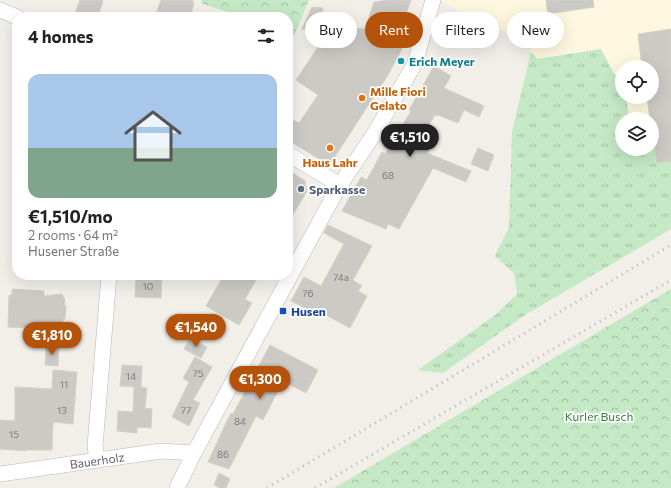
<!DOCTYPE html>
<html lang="en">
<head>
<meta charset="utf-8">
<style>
  :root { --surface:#fff; --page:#f6f6f6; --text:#202124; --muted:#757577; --accent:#b45309 }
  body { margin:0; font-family:Commissioner,sans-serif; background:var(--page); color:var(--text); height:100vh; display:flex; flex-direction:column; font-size:15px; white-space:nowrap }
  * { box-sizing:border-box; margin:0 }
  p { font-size:13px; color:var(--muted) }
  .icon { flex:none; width:22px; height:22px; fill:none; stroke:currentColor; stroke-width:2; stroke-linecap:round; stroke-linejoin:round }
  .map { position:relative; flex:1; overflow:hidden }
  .drawer { position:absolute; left:12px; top:12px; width:281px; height:268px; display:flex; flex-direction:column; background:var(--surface); border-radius:16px; box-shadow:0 4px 16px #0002 }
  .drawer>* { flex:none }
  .banner { position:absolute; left:305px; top:12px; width:306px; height:36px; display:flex; gap:8px }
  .buttons { position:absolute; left:615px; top:60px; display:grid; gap:8px }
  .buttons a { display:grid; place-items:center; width:44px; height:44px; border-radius:50%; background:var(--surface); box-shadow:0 4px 16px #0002; font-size:20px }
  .price { position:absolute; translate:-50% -34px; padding:0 9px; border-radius:14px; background:var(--accent); color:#fff; font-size:13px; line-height:26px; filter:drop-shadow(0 1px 2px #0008) }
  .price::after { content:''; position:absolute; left:50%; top:24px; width:12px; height:9px; margin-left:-6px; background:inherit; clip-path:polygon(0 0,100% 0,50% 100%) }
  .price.on { background:#222; color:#fff }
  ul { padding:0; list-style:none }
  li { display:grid; align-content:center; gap:8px; height:212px; padding:0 16px }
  li span { display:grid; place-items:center; height:124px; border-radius:12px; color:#555 }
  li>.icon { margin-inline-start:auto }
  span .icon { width:72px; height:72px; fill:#fffc; stroke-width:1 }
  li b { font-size:17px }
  h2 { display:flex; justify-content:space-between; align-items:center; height:48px; padding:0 16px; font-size:17px }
  .pill { padding:0 14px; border-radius:18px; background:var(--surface); box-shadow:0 4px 16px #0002; font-size:14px; line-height:36px }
  .pill.on { background:var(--accent); color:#fff }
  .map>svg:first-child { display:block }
</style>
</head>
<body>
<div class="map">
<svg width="671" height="488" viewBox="0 0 671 488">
  <defs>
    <pattern id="grass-tufts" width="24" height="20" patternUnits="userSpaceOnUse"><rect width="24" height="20" fill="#c5e8c5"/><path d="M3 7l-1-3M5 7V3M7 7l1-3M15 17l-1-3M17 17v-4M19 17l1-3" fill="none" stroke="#a3c0a4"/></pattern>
    <pattern id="forest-crowns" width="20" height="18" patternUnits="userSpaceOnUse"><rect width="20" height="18" fill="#c5e8c5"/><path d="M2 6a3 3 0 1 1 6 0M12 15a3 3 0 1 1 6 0" fill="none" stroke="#a3c0a4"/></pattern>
  </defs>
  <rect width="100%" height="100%" fill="#f1efe8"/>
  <polygon fill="#fef7e0" points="441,0 671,0 671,199 665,203 652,149 652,119 629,119 626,97 652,97 652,67 622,67 622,89 605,55 536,59 531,52 530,40 521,39 452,8"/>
  <polygon fill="url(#grass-tufts)" points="601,49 622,89 622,97 626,97 629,119 622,119 622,149 652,149 652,131 657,163 671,161 671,229 525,315 443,373 418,370 495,315 517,294 514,273 495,256 509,227 512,132 531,52 537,59"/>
  <g fill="url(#forest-crowns)">
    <polygon points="202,0 309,0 294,36 288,34 288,17 242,17 201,3"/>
    <polygon points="671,289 671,488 334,488"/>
  </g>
  <g fill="#cccac5" stroke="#d6d1c6">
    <polygon points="80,0 103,0 98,17 74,17"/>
    <polygon points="161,0 193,0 192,3 194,3 191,14 190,14 188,17 157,17 158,14 156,14"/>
    <polygon points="388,0 411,0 396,41 404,45 388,75 332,161 324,162 288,140 288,117 299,123 318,95 296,80 332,26 365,29 374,2"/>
    <polygon points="546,0 593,0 594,7 548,14"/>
    <polygon points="312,7 323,8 319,33 302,29"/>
    <polygon points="671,29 671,161 657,163 652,131 652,119 650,119 647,97 652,97 652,67 642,67 638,34"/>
    <polygon points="434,66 451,76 444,88 484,106 479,117 464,110 458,123 438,115 437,116 435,115 420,139 431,146 427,153 471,171 466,182 433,168 399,229 388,224 386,229 342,211 361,177 367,180 382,152 385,154 411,111 409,110"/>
    <polygon points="478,148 494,155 488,171 471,164"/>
    <polygon points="288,170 305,181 307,191 288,223"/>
    <polygon points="328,225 372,246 353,280 362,286 358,291 367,296 350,328 313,308 311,311 291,301 304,277 321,286 344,244 324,233"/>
    <polygon points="136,275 162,275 161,298 135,297"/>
    <polygon points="224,275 259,275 245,299 252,303 239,325 206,306"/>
    <polygon points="12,289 44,291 44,296 62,294 65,300 64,305 66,305 65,319 63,319 63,324 60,327 51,329 8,327 9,295 12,295"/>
    <polygon points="190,338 207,347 201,358 184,349"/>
    <polygon points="270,345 318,370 306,393 283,381 263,420 256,416 229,469 208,462 226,423 231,413 233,414"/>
    <polygon points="46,346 59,347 58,366 45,365"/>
    <polygon points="195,357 212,367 193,400 200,403 189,426 172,417 189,382 183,378"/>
    <polygon points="122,365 142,366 141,387 147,388 145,408 152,409 151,428 137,427 137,433 117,431 118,411 133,412 134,387 120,386"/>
    <polygon points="53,370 77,372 73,424 53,422 52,450 26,450 26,451 0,449 0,420 15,421 15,387 52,389"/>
    <polygon points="219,473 230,479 226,488 220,488 214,485"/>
  </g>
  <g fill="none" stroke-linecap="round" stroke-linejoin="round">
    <defs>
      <g id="minor">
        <polyline points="0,10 17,17"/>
        <polyline points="288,154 340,185"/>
        <polyline points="97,459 95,446 109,275"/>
        <path id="s1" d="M0,474L161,451L194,453"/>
        <polyline points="177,488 194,453 326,210 340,185 376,131 415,63 433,0"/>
      </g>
    </defs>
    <use href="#minor" stroke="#b5b8bc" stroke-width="16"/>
    <use href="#minor" stroke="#fff" stroke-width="15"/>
    <g stroke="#b6b7b8" stroke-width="3" stroke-dasharray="1 5" stroke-linecap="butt">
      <polyline points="267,488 671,245"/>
      <polyline points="315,488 671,280"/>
    </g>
  </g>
  <circle fill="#0f9aa8" stroke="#fff" stroke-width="1.5" cx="401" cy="61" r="4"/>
  <g fill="#e8710a" stroke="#fff" stroke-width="1.5">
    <circle cx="362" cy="98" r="4"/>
    <circle cx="330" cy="148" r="4"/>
  </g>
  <circle fill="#5c6f8a" stroke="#fff" stroke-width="1.5" cx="301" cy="189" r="4"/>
  <rect fill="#1a4fb4" stroke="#fff" stroke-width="1.5" x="279" y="307" width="8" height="8" rx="2"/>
  <g text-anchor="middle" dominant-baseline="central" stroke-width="3.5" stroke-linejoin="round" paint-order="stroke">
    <g font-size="10" fill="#7a7d7f">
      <text x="388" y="175">68</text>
      <text x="341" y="277">74a</text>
      <text x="148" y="286">10</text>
      <text x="308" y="293">76</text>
      <text x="198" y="373">75</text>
      <text x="131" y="376">14</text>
      <text x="64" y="384">11</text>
      <text x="62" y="410">13</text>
      <text x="186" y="410">77</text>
      <text x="240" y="421">84</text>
      <text x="14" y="434">15</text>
      <text x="223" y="454">86</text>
    </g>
    <g font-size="12" font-weight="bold" fill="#0d838f" stroke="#fff" text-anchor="start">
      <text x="409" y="61">Erich Meyer</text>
    </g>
    <g font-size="12" font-weight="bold" fill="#c56008" stroke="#fff" text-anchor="start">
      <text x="370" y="91">Mille Fiori<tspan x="370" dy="14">Gelato</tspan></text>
      <text x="330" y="162" text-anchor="middle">Haus Lahr</text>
    </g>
    <g font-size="12" font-weight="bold" fill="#4e5e75" stroke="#fff" text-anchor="start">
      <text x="309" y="189">Sparkasse</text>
    </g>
    <g font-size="12" font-weight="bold" fill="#164399" stroke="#fff" text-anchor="start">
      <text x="291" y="311">Husen</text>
    </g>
    <g font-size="12" fill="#348238" stroke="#fff">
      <text x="599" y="416">Kurler Busch</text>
    </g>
    <g font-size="12" fill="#5f6368" stroke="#fff">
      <text stroke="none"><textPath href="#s1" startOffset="98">Bauerholz</textPath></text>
    </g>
  </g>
</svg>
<div class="buttons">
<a><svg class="icon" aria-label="locate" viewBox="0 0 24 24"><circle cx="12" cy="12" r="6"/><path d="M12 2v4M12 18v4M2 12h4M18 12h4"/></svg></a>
<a><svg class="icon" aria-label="layers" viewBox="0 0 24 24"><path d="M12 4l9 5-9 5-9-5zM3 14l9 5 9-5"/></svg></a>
</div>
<b class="price on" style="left:410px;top:158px">€1,510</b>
<b class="price" style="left:196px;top:348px">€1,540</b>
<b class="price" style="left:52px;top:356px">€1,810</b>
<b class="price" style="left:260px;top:400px">€1,300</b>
<div class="banner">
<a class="pill">Buy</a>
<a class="pill on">Rent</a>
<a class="pill">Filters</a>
<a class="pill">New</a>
</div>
<section class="drawer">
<h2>4 homes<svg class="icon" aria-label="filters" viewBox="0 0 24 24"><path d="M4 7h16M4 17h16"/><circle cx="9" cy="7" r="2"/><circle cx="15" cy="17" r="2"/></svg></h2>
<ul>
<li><span style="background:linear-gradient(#a9c7e8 60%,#7fa58c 0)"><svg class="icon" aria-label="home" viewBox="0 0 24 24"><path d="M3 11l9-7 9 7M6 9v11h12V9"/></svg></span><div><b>€1,510/mo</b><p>2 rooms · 64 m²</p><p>Husener Straße</p></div></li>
</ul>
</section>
</div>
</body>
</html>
